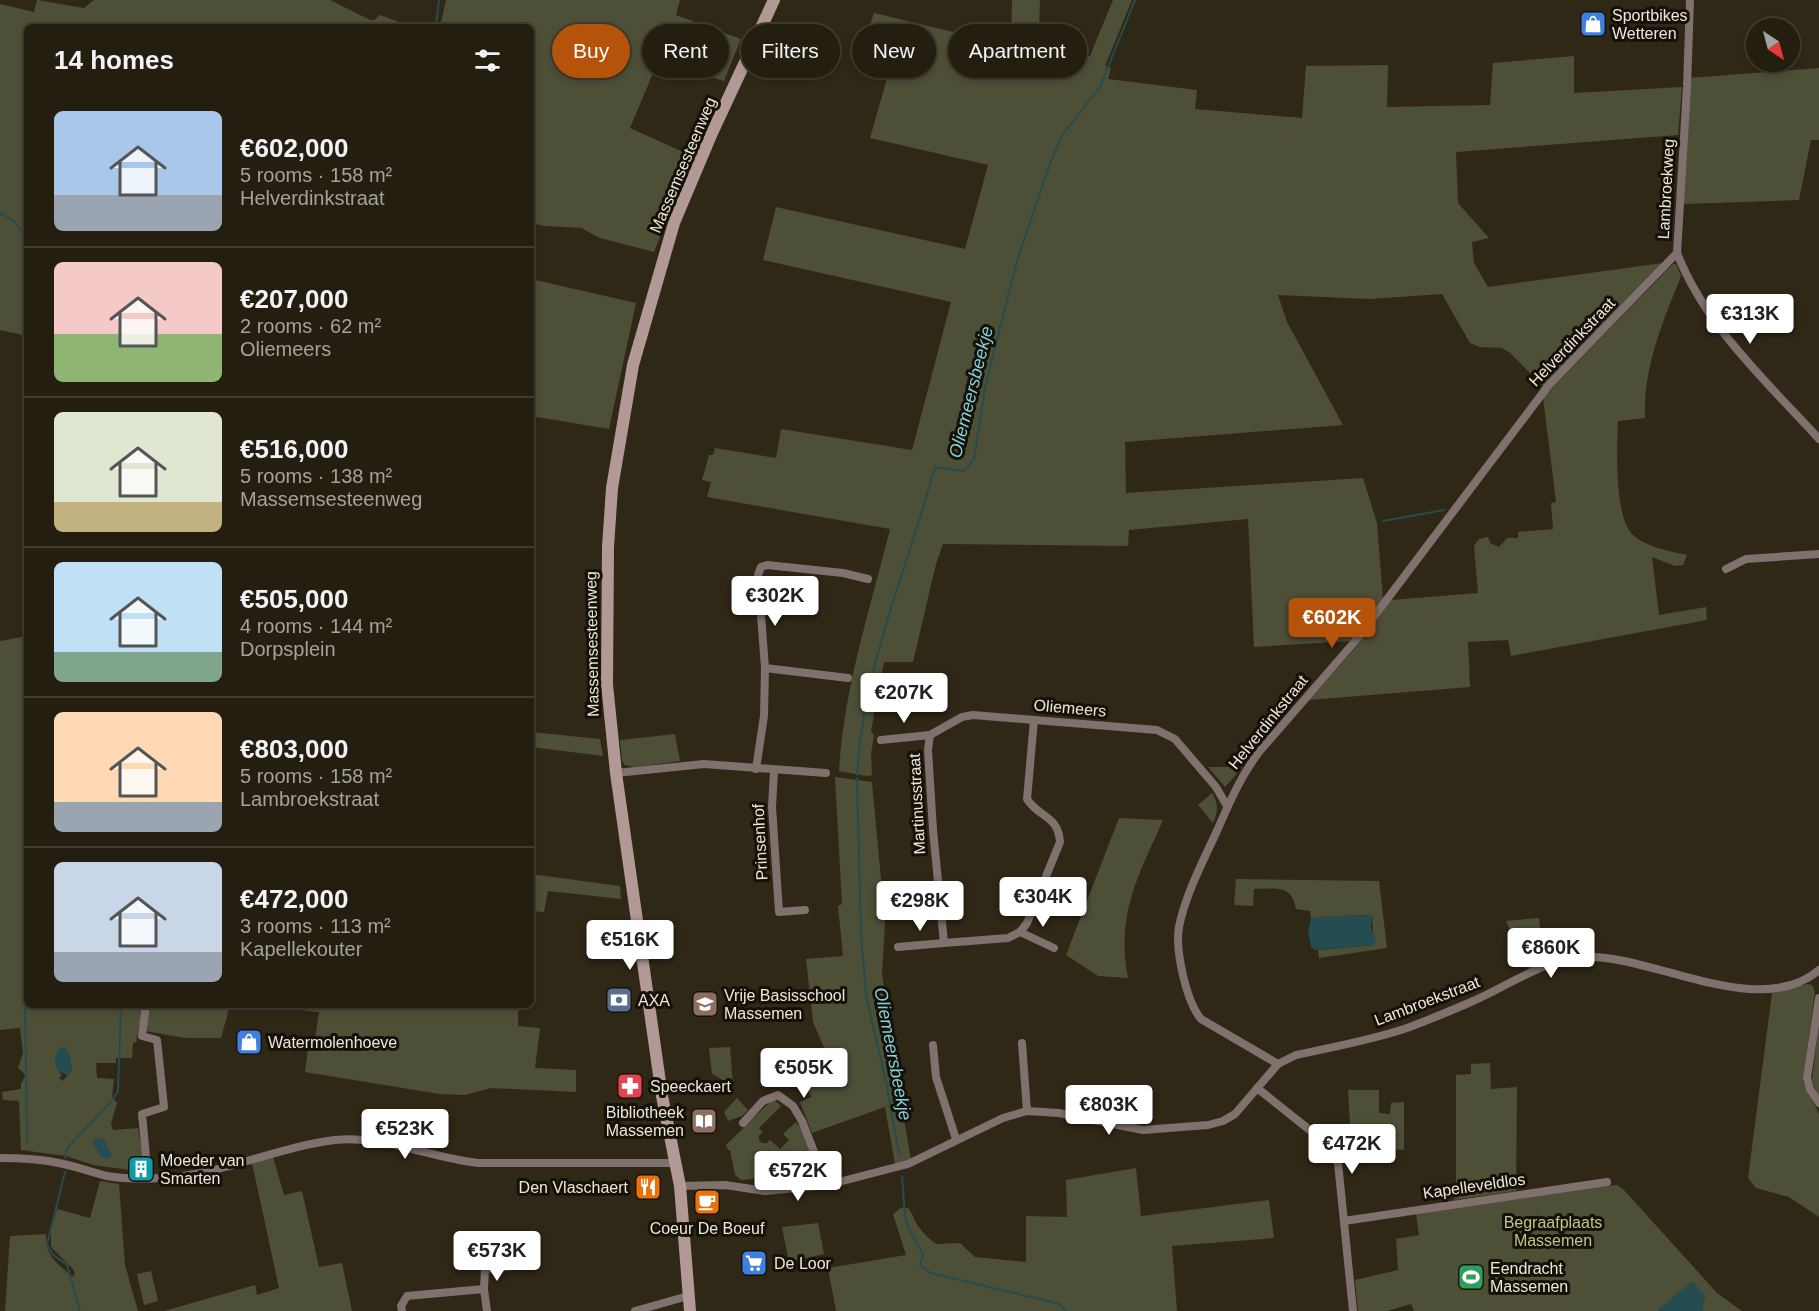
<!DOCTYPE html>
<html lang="en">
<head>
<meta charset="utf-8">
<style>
  :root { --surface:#241e10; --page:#2c2719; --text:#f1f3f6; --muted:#a3a29f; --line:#413c30; --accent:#b45309 }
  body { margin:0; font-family:Helvetica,sans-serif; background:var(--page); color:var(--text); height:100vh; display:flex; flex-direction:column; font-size:22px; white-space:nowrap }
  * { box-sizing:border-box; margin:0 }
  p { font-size:20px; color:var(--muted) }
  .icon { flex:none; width:33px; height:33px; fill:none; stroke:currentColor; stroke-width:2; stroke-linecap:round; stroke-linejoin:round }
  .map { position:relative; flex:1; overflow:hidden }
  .side { position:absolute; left:24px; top:24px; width:510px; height:984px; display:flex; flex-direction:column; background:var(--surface); border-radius:9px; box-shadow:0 3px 9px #0003,0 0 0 2px var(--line) }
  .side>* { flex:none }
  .hud { position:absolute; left:552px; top:24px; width:570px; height:54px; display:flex; gap:12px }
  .needle { width:39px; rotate:144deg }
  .fabs { position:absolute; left:1746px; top:18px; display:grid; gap:12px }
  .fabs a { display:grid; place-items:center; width:54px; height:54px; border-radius:50%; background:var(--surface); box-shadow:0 3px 9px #0003,0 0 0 2px var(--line); font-size:30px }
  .price { position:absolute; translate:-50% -51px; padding:0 14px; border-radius:6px; background:#fff; color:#222; font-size:20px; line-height:39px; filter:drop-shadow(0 2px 3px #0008) }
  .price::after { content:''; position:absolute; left:50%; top:36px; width:18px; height:14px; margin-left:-9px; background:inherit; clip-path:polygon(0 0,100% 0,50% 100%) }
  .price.selected { background:var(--accent); color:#fff }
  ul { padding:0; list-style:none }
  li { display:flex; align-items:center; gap:18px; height:150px; padding:0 30px }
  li+li { border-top:2px solid var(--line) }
  li span { display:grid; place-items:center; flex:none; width:168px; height:120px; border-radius:9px; color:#555 }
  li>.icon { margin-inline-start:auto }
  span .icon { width:72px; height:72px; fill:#fffc; stroke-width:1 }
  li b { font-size:26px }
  h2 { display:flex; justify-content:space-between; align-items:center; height:72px; padding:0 30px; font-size:26px }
  .tag { padding:0 21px; border-radius:27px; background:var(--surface); box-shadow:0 3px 9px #0003,0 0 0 2px var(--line); font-size:21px; line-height:54px }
  .tag.selected { background:var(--accent); color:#fff }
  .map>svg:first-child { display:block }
</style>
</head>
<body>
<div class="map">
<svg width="1819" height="1311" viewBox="0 0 1819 1311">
  <rect width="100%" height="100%" fill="#302816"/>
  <g fill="#4e4f37" fill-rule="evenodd">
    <polygon points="37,0 84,8 94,0 330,0 370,20 374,20 380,15 412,27 27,27 27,338 19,334 0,330 0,4 34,12"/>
    <polygon points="446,0 680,0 676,15 741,39 724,81 658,61 630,128 692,156 654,252 600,238 581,228 545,226 531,223 531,27 440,27"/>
    <path d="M1012,0H1040L1038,55L1079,62L1082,56H1090L1113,0H1132L1105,66L1111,68L1108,79L1197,90L1195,109L1302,118L1306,66L1388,65L1387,107L1490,105L1493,63L1574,56V93L1682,87L1678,135L1456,152L1458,203L1489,238L1472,242L1474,263L1488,287L1663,263L1544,387L1509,352L1501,348L1480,347L1470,343L1442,294L1370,299L1278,295L1287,322L1343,425L1125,442L1126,493L1363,478L1377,523L1383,600L1352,641L1254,647L1248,519L1129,530L1128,546L943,544L936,564L913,662H884L871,731L874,736L871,754L872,775L867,776L839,771C844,688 870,609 890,529L707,497L711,482L702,480L709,455H713L715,448L776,458L781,429L912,450L951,302L763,260L776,207L965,249L988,165L870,138L890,68L855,59L860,30L868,32L874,13L1011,46Z"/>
    <polygon points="1819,68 1819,140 1811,140 1799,200 1683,204 1689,78"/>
    <path d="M1673,264H1676L1681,276C1663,322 1643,367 1645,418L1618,421C1617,447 1614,515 1632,534C1645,547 1670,551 1687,555L1683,565L1675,566L1652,557L1659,615L1706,607L1707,620L1511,656L1508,640L1468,642L1470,687L1309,700L1357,646L1391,600L1478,593L1474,546L1479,539L1488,537L1490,543L1499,547L1507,538H1518V532L1553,529L1551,503L1556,502L1543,397Z"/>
    <polygon points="531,279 636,303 609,429 531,416"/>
    <path d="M27,636V1005H144L136,1042L133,1043L132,1058H116V1063H96L97,1078L114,1079L112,1097L117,1103L111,1123L113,1130L138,1128L145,1170L144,1172L93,1165L66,1156L21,1150L19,1101L3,1100L2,1092L21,1089V1084L25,1076L23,1072L18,1068L23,1053L20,1028L0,1030V641ZM68,1051L72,1069L63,1081L59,1078L62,1075L59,1072Z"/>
    <polygon points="531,732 600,739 603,756 531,747"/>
    <polygon points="675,734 680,761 635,767 625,765 622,761 620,740"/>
    <polygon points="1208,767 1243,767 1225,787"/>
    <polygon points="835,777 872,782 885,922 882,973 893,1057 911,1160 895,1164 885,1107 812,1133 800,1102 811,1097 807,1086 833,1068 813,1022 806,959 843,956 838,906 842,904"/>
    <path d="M1212,793C1219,804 1218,812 1213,823L1198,805Z"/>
    <path d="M1119,818L1163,820C1138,877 1116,913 1128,978L1098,976L1066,955Z"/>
    <polygon points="531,874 620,886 621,899 548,891 544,912 531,911"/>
    <path d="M1236,879L1379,881L1387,948L1319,958L1318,950L1374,945L1372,915L1317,917L1311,919L1310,911L1296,909C1292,884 1275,889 1254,889L1253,906L1234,905Z"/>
    <polygon points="1539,918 1544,961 1528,969 1506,921"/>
    <polygon points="1807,984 1812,985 1815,991 1803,1082 1819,1114 1819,1217 1789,1197 1756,1188 1748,1178 1772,993"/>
    <polygon points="148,1005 230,1005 221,1038 185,1038 145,1031"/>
    <polygon points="252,1005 521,1005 518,1012 518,1026 540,1028 535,1068 576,1070 576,1092 491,1088 465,1095 439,1094 305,1072 309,1040 315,1040 319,1012"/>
    <polygon points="1819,1020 1819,1098 1812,1081"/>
    <polygon points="730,1047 733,1086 712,1074 709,1048"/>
    <polygon points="1490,1063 1491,1089 1517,1087 1516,1191 1454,1200 1456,1195 1456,1075 1471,1074 1471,1064"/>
    <polygon points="1348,1090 1379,1090 1379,1113 1390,1114 1391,1103 1404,1102 1404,1150 1392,1149 1391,1136 1351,1140"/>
    <polygon points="737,1098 748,1110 742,1116 728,1121 724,1112"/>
    <polygon points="773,1099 781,1106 759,1128 763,1132 759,1135 759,1140 762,1143 767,1143 770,1140 780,1149 789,1140 783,1134 796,1122 805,1133 820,1171 741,1180 735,1175 730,1150 728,1150 726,1145"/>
    <polygon points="273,1157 284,1195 302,1191 319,1267 342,1263 352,1311 164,1311 255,1285 257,1295 279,1288 252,1163"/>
    <path d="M1136,1168L1141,1216L1269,1200L1274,1238L1172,1246L1177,1311H836L828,1268L906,1255L893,1214L901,1208H908C913,1214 914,1220 918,1226C923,1233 929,1239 936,1244L960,1243L975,1257L1026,1262V1216L1067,1217L1066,1180Z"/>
    <path d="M100,1181L119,1184L125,1265L138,1311H5L10,1236L46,1234C45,1257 57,1263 73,1277L75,1273L73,1269L51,1247V1230L57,1209L90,1218Z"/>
    <polygon points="1617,1185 1624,1190 1717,1293 1742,1311 1702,1311 1705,1295 1659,1309 1660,1311 1414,1311 1411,1304 1387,1311 1358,1311 1355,1280 1398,1270 1396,1239 1419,1235 1416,1214 1594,1187"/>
    <polygon points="818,1223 824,1254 789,1262 782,1227"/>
    <polygon points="151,1271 158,1301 144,1305 137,1274"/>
  </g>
  <g fill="#244c51">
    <polygon points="1372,915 1371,927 1376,941 1374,945 1315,950 1311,947 1308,931 1311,919 1317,917"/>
    <path d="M61,1047H65L70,1057L72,1069L67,1075L60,1072C53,1064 54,1054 61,1047Z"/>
    <polygon points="98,1137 105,1140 107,1147 112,1154 108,1159 101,1157 92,1141"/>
    <polygon points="1692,1281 1705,1295 1702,1311 1660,1311 1659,1309"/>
  </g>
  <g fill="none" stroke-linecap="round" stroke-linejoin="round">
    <g stroke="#244c51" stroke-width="2">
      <polyline points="436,27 439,0"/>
      <polyline points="0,213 15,222 27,238"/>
      <polyline points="1383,521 1444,510"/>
      <path d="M857,775C863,667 907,569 935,467L964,471L974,459L986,383L1018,258L1051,161L1063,134L1100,87L1135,0"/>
      <polyline points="857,778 861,932 866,995 886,1082 899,1154"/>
      <polyline points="26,985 27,982"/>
      <polyline points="25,998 27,1142"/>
      <polyline points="65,1158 67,1148 111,1102 118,1091 121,1005"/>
      <polyline points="65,1172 47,1244 52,1254 67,1265 80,1311"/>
      <polyline points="902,1176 905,1216 909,1229 923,1254 920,1266 931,1273 1060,1304 1066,1311"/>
    </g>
    <g stroke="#81716e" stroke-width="8">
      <path d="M1690,0L1687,87L1677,253C1706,327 1766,381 1819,439"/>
      <polyline points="1726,569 1746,559 1819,554"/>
      <polyline points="765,668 848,678"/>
      <path d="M930,735L928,750L933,830L944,943L1008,938L1020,932L1027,923L1060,842C1058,815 1039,818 1027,799L1034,720"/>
      <polyline points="881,740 930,735 962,717 973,715 1157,730 1175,739 1216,787 1227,806"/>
      <polyline points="756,769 764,716 765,668 758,575 761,567 767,565 843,573 868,579"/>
      <polyline points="774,771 772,807 779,912 805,910"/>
      <polyline points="616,773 704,764 826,773"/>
      <polyline points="1020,932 1054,948"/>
      <polyline points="898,947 944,943"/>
      <polyline points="1819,998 1807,1078 1810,1089 1819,1103"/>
      <polyline points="146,1005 142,1036 157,1040 164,1107 142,1114 148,1178"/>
      <polyline points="1022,1043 1027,1111"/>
      <polyline points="933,1045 936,1077 956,1139"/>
      <path d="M1278,1064L1201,1019C1186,1001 1175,950 1179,927C1185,896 1203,861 1216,833C1229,804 1240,777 1259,752L1357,639L1548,386L1677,253"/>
      <polyline points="1257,1088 1326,1143 1338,1163 1353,1311"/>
      <polyline points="743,1123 763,1101 778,1095 793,1106 802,1121 827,1185"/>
      <path d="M0,1158C20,1158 40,1159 59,1163C75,1166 91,1172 107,1176C125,1179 144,1179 162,1178C222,1175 276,1147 335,1140C386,1135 430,1158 478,1163H676"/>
      <path d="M680,1186L725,1185L765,1191L827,1185L908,1164L1003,1118L1027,1111L1059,1113L1143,1130L1208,1125L1223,1121L1235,1114L1278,1064L1296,1055C1333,1047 1372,1040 1407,1028C1429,1020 1450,1011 1471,1002C1504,988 1544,960 1580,957C1650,952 1757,1022 1819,970"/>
      <polyline points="1344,1221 1607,1182"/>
      <polyline points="402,1311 401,1306 407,1296 484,1289"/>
      <polyline points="487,1311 484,1289 485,1269 523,1265"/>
      <polyline points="635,1311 688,1296"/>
    </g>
    <polyline stroke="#b39995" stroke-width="12" points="690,1311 680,1186 662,1096 616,773 607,684 608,547 612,488 633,365 674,223 712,133 774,0"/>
  </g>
  <defs>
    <symbol id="shop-square" viewBox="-11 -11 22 22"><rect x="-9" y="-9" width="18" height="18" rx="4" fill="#3f7fe0" stroke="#151109"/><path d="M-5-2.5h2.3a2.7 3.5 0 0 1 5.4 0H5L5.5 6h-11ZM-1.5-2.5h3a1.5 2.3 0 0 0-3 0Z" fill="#fff"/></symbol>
    <symbol id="bank-square" viewBox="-11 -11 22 22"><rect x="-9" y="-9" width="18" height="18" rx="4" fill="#5c6f8a" stroke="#151109"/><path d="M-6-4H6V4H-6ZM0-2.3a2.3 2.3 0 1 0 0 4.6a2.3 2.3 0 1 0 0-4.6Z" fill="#fff"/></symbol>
    <symbol id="school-square" viewBox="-11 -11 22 22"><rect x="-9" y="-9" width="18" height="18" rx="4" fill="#8d6e63" stroke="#151109"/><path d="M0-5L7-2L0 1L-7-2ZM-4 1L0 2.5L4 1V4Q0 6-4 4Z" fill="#fff"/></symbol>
    <symbol id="pharmacy-square" viewBox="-11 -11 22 22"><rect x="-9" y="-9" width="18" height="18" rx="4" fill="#e0444e" stroke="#151109"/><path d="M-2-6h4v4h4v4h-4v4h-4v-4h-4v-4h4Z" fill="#fff"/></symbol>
    <symbol id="library-square" viewBox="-11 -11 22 22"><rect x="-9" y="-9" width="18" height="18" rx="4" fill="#8d6e63" stroke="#151109"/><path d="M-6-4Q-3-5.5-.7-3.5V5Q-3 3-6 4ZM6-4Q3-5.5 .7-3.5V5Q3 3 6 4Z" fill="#fff"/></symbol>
    <symbol id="building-square" viewBox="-11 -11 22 22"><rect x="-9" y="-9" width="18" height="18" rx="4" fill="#0f9aa8" stroke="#151109"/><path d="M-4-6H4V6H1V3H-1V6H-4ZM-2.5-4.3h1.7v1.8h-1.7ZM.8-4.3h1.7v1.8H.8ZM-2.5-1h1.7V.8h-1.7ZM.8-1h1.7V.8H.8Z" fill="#fff"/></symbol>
    <symbol id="restaurant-square" viewBox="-11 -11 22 22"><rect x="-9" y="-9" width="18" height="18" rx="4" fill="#e8710a" stroke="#151109"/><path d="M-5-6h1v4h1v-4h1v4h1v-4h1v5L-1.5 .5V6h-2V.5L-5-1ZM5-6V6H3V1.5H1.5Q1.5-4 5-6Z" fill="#fff"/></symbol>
    <symbol id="cafe-square" viewBox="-11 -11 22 22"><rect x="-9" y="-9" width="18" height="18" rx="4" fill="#e8710a" stroke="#151109"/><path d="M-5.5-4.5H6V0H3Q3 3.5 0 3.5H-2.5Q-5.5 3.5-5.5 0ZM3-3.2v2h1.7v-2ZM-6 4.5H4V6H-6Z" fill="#fff"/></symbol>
    <symbol id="supermarket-square" viewBox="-11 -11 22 22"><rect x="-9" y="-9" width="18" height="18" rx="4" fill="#3f7fe0" stroke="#151109"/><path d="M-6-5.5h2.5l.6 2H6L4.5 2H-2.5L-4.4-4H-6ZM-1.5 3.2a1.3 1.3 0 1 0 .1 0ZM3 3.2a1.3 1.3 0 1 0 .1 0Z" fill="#fff"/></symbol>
    <symbol id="stadium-square" viewBox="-11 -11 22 22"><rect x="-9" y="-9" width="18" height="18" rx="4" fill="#2e9e5b" stroke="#151109"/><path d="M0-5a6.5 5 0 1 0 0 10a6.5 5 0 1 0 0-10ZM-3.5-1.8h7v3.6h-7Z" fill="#fff"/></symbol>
  </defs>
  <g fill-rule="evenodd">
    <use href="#shop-square" x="1578" y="9" width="30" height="30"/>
    <use href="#bank-square" x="604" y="985" width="30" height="30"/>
    <use href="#school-square" x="690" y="989" width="30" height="30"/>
    <use href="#shop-square" x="234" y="1027" width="30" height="30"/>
    <use href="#pharmacy-square" x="615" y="1071" width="30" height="30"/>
    <use href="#library-square" x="689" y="1106" width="30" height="30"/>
    <use href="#building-square" x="126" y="1154" width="30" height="30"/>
    <use href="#restaurant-square" x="633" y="1172" width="30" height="30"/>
    <use href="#cafe-square" x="692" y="1187" width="30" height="30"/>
    <use href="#supermarket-square" x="739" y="1248" width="30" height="30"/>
    <use href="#stadium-square" x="1456" y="1262" width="30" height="30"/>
  </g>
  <g text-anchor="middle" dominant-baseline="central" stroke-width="6" stroke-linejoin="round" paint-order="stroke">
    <g font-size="16" fill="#ece7db" stroke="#151109" text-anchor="start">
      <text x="1612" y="15">Sportbikes<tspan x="1612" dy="18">Wetteren</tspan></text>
      <text x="724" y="995">Vrije Basisschool<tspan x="724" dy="18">Massemen</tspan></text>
      <text x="638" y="1000">AXA</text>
      <text x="268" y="1042">Watermolenhoeve</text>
      <text x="650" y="1086">Speeckaert</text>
      <text x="684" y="1112" text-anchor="end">Bibliotheek<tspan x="684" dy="18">Massemen</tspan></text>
      <text x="160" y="1160">Moeder van<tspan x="160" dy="18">Smarten</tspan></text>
      <text x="628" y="1187" text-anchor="end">Den Vlaschaert</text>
      <text x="707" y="1228" text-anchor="middle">Coeur De Boeuf</text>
      <text x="774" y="1263">De Loor</text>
      <text x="1490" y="1268">Eendracht<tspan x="1490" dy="18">Massemen</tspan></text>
    </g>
    <g font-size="16" fill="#ece7db" stroke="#151109">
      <text transform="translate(683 165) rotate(-67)">Massemsesteenweg</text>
      <text transform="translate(1666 189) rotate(-87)">Lambroekweg</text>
      <text transform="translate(1572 342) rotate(-46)">Helverdinkstraat</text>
      <text transform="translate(592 644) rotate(-91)">Massemsesteenweg</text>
      <text transform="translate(1070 708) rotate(5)">Oliemeers</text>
      <text transform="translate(1268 722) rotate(-51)">Helverdinkstraat</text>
      <text transform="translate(917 804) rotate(-93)">Martinusstraat</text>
      <text transform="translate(760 842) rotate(-93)">Prinsenhof</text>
      <text transform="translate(1427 1001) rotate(-21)">Lambroekstraat</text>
      <text transform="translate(1474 1186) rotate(-8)">Kapelleveldlos</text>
    </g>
    <g font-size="16" fill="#c2c48c" stroke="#151109">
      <text x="1553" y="1222">Begraafplaats<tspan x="1553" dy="18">Massemen</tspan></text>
    </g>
    <g font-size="18" font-style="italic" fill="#86d1da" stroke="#151109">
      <text transform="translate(971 392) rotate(-76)">Oliemeersbeekje</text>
      <text transform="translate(893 1054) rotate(79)">Oliemeersbeekje</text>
    </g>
  </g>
</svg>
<div class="fabs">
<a><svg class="needle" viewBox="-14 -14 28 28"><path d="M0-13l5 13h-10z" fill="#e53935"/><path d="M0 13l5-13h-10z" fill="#a3a29f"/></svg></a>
</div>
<b class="price" style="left:1750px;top:345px">€313K</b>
<b class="price" style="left:775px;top:627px">€302K</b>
<b class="price selected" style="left:1332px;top:649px">€602K</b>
<b class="price" style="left:904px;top:724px">€207K</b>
<b class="price" style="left:1043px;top:928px">€304K</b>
<b class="price" style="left:920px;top:932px">€298K</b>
<b class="price" style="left:630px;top:971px">€516K</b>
<b class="price" style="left:1551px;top:979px">€860K</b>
<b class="price" style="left:804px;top:1099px">€505K</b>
<b class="price" style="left:1109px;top:1136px">€803K</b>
<b class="price" style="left:405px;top:1160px">€523K</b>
<b class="price" style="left:1352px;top:1175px">€472K</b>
<b class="price" style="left:798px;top:1202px">€572K</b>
<b class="price" style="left:497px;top:1282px">€573K</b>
<div class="hud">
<a class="tag selected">Buy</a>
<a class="tag">Rent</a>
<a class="tag">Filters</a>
<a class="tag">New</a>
<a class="tag">Apartment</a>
</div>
<section class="side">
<h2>14 homes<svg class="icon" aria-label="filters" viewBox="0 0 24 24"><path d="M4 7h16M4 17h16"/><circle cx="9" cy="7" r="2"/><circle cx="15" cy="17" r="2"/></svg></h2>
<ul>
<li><span style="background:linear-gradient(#a9c7e8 70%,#9aa5b1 0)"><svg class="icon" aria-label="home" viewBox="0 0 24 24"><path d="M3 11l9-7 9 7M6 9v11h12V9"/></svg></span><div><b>€602,000</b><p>5 rooms · 158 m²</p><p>Helverdinkstraat</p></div></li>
<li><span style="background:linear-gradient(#f6c9c9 60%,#8fb573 0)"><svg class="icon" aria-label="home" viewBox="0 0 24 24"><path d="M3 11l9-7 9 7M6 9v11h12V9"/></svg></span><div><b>€207,000</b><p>2 rooms · 62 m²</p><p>Oliemeers</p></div></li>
<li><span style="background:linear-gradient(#dfe7d0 75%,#c2b280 0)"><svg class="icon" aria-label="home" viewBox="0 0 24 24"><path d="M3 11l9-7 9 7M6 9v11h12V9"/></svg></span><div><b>€516,000</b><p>5 rooms · 138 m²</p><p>Massemsesteenweg</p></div></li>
<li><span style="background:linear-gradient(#bfe0f5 75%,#7fa58c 0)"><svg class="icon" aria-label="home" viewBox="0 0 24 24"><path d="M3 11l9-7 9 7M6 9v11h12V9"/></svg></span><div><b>€505,000</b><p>4 rooms · 144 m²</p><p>Dorpsplein</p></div></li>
<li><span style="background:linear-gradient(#ffd9b3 75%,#9aa5b1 0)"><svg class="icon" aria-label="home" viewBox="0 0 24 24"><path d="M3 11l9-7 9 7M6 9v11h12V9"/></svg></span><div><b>€803,000</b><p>5 rooms · 158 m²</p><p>Lambroekstraat</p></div></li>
<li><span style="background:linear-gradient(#c9d6e8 75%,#9aa5b1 0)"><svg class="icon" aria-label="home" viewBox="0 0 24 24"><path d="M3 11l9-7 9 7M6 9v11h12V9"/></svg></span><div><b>€472,000</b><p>3 rooms · 113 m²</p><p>Kapellekouter</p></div></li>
</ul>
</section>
</div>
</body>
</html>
